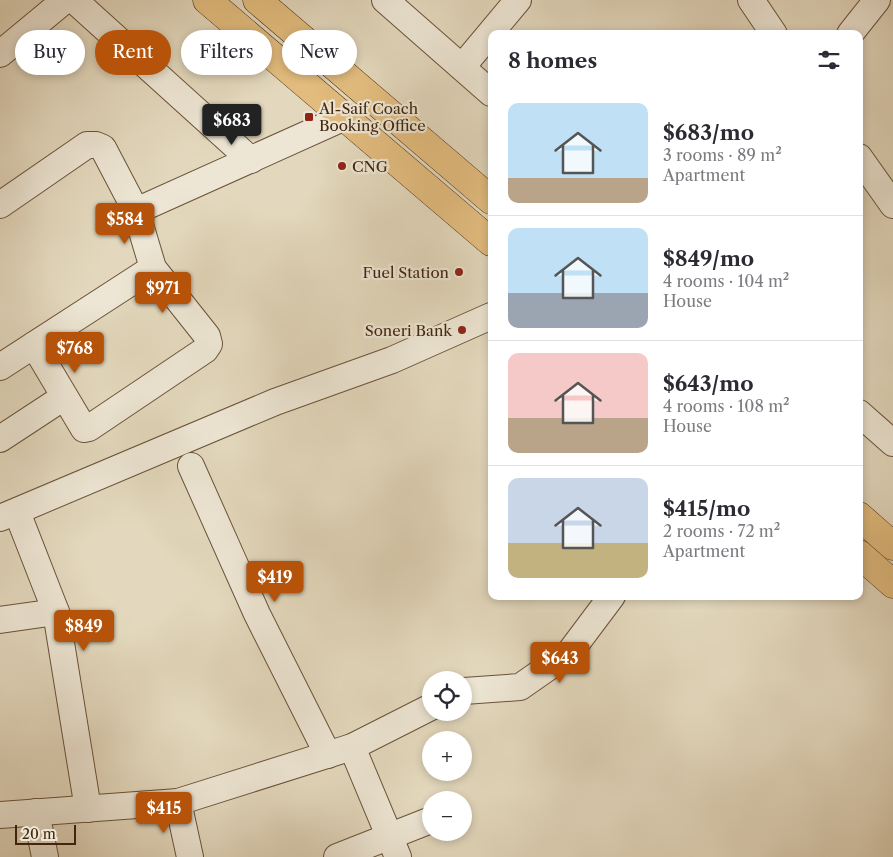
<!DOCTYPE html>
<html lang="en">
<head>
<meta charset="utf-8">
<style>
  :root { --surface:#fff; --page:#f2f2f3; --text:#2b2b33; --muted:#7c7c81; --line:#e1e1e2; --accent:#b45309 }
  body { margin:0; font-family:"Libre Caslon Text",serif; background:var(--page); color:var(--text); height:100vh; display:flex; flex-direction:column; font-size:19px; white-space:nowrap }
  * { box-sizing:border-box; margin:0 }
  p { font-size:16px; color:var(--muted) }
  .icon { flex:none; width:28px; height:28px; fill:none; stroke:currentColor; stroke-width:2; stroke-linecap:round; stroke-linejoin:round }
  .map { position:relative; flex:1; overflow:hidden }
  .drawer { position:absolute; left:488px; top:30px; width:375px; height:570px; display:flex; flex-direction:column; background:var(--surface); border-radius:10px; box-shadow:0 2px 8px #0003 }
  .drawer>* { flex:none }
  .banner { position:absolute; left:15px; top:30px; width:398px; height:45px; display:flex; gap:10px }
  .buttons { position:absolute; left:422px; top:671px; display:grid; gap:10px }
  .buttons a { display:grid; place-items:center; width:50px; height:50px; border-radius:50%; background:var(--surface); box-shadow:0 2px 8px #0003; font-size:25px }
  .scale { position:absolute; left:15px; bottom:12px; width:61px; box-sizing:border-box; padding-left:5px; border:2px solid #43250f; border-top:0; font-size:14px; line-height:18px; white-space:nowrap; color:#43250f; -webkit-text-stroke:4px #ede6d4; paint-order:stroke }
  .price { position:absolute; translate:-50% -42px; padding:0 11px; border-radius:5px; background:var(--accent); color:#fff; font-size:16px; line-height:32px; filter:drop-shadow(0 1px 2px #0008) }
  .price::after { content:''; position:absolute; left:50%; top:30px; width:15px; height:11px; margin-left:-8px; background:inherit; clip-path:polygon(0 0,100% 0,50% 100%) }
  .price.active { background:#222; color:#fff }
  ul { padding:0; list-style:none }
  li { display:flex; align-items:center; gap:15px; height:125px; padding:0 20px }
  li+li { border-top:1px solid var(--line) }
  li span { display:grid; place-items:center; flex:none; width:140px; height:100px; border-radius:10px; color:#555 }
  li>.icon { margin-inline-start:auto }
  span .icon { width:60px; height:60px; fill:#fffc; stroke-width:1 }
  li b { font-size:21px }
  h2 { display:flex; justify-content:space-between; align-items:center; height:60px; padding:0 20px; font-size:21px }
  .tag { padding:0 18px; border-radius:22px; background:var(--surface); box-shadow:0 2px 8px #0003; font-size:18px; line-height:45px }
  .tag.active { background:var(--accent); color:#fff }
  .map>svg:first-child { display:block }
</style>
</head>
<body>
<div class="map">
<svg width="893" height="857" viewBox="0 0 893 857">
  <rect width="100%" height="100%" fill="#e3d8bd"/>
  <filter id="stains"><feTurbulence type="fractalNoise" baseFrequency=".004" numOctaves="4"/><feColorMatrix values="0 0 0 0 .2 0 0 0 0 .09 0 0 0 0 .02 0 0 0 .5 -.17"/></filter>
  <radialGradient id="worn" r=".72"><stop offset=".6" stop-color="#630" stop-opacity="0"/><stop offset="1" stop-color="#630" stop-opacity=".3"/></radialGradient>
  <g fill="none" stroke-linecap="round" stroke-linejoin="round">
    <defs>
      <g id="minor">
        <polyline points="74,0 251,160"/>
        <polyline points="385,0 491,93"/>
        <polyline points="751,0 774,34"/>
        <polyline points="850,34 877,0"/>
        <polyline points="0,54 65,0"/>
        <polyline points="462,67 518,0"/>
        <polyline points="859,157 893,205"/>
        <polyline points="0,205 87,145 96,145 103,148 136,211 153,268 207,336 209,344 205,350 89,428 84,429 34,345"/>
        <polyline points="136,211 345,117"/>
        <polyline points="0,367 153,268"/>
        <polyline points="859,413 893,443"/>
        <polyline points="0,439 64,397"/>
        <polyline points="191,466 257,614 328,755"/>
        <polyline points="17,512 56,612 88,809"/>
        <polyline points="0,518 275,402 392,360 491,316"/>
        <polyline points="0,620 56,612"/>
        <polyline points="464,691 520,687 570,652 612,596"/>
        <polyline points="352,747 398,857"/>
        <polyline points="178,802 190,857"/>
        <polyline points="36,812 45,857"/>
        <polyline points="0,815 178,802 352,747 431,707"/>
        <polyline points="337,857 431,820"/>
      </g>
      <g id="highway">
        <polyline points="207,0 491,242"/>
        <polyline points="257,0 491,200"/>
        <polyline points="859,516 893,546"/>
        <polyline points="859,554 893,584"/>
      </g>
    </defs>
    <use href="#minor" stroke="#6b523a" stroke-width="28"/>
    <use href="#highway" stroke="#43250f" stroke-width="29"/>
    <use href="#minor" stroke="#ede6d4" stroke-width="26"/>
    <use href="#highway" stroke="#e2bc7e" stroke-width="28"/>
  </g>
  <g fill="#8f2418" stroke="#ede6d4" stroke-width="2">
    <rect x="304" y="112" width="10" height="10" rx="2.5"/>
    <circle cx="342" cy="166" r="5"/>
    <circle cx="459" cy="272" r="5"/>
    <circle cx="462" cy="330" r="5"/>
  </g>
  <g text-anchor="middle" dominant-baseline="central" stroke-width="4.5" stroke-linejoin="round" paint-order="stroke">
    <g font-size="15" fill="#43250f" stroke="#ede6d4" text-anchor="start">
      <text x="319" y="108">Al-Saif Coach<tspan x="319" dy="17">Booking Office</tspan></text>
      <text x="352" y="166">CNG</text>
      <text x="449" y="272" text-anchor="end">Fuel Station</text>
      <text x="452" y="330" text-anchor="end">Soneri Bank</text>
    </g>
  </g>
  <rect width="100%" height="100%" filter="url(#stains)"/>
  <rect width="100%" height="100%" fill="url(#worn)"/>
</svg>
<div class="buttons">
<a><svg class="icon" aria-label="locate" viewBox="0 0 24 24"><circle cx="12" cy="12" r="6"/><path d="M12 2v4M12 18v4M2 12h4M18 12h4"/></svg></a>
<a>+</a>
<a>−</a>
</div>
<div class="scale">20 m</div>
<b class="price active" style="left:232px;top:146px">$683</b>
<b class="price" style="left:125px;top:245px">$584</b>
<b class="price" style="left:163px;top:314px">$971</b>
<b class="price" style="left:75px;top:374px">$768</b>
<b class="price" style="left:275px;top:603px">$419</b>
<b class="price" style="left:84px;top:652px">$849</b>
<b class="price" style="left:560px;top:684px">$643</b>
<b class="price" style="left:164px;top:834px">$415</b>
<div class="banner">
<a class="tag">Buy</a>
<a class="tag active">Rent</a>
<a class="tag">Filters</a>
<a class="tag">New</a>
</div>
<section class="drawer">
<h2>8 homes<svg class="icon" aria-label="filters" viewBox="0 0 24 24"><path d="M4 7h16M4 17h16"/><circle cx="9" cy="7" r="2"/><circle cx="15" cy="17" r="2"/></svg></h2>
<ul>
<li><span style="background:linear-gradient(#bfe0f5 75%,#b9a48a 0)"><svg class="icon" aria-label="home" viewBox="0 0 24 24"><path d="M3 11l9-7 9 7M6 9v11h12V9"/></svg></span><div><b>$683/mo</b><p>3 rooms · 89 m²</p><p>Apartment</p></div></li>
<li><span style="background:linear-gradient(#bfe0f5 65%,#9aa5b1 0)"><svg class="icon" aria-label="home" viewBox="0 0 24 24"><path d="M3 11l9-7 9 7M6 9v11h12V9"/></svg></span><div><b>$849/mo</b><p>4 rooms · 104 m²</p><p>House</p></div></li>
<li><span style="background:linear-gradient(#f6c9c9 65%,#b9a48a 0)"><svg class="icon" aria-label="home" viewBox="0 0 24 24"><path d="M3 11l9-7 9 7M6 9v11h12V9"/></svg></span><div><b>$643/mo</b><p>4 rooms · 108 m²</p><p>House</p></div></li>
<li><span style="background:linear-gradient(#c9d6e8 65%,#c2b280 0)"><svg class="icon" aria-label="home" viewBox="0 0 24 24"><path d="M3 11l9-7 9 7M6 9v11h12V9"/></svg></span><div><b>$415/mo</b><p>2 rooms · 72 m²</p><p>Apartment</p></div></li>
</ul>
</section>
</div>
</body>
</html>
